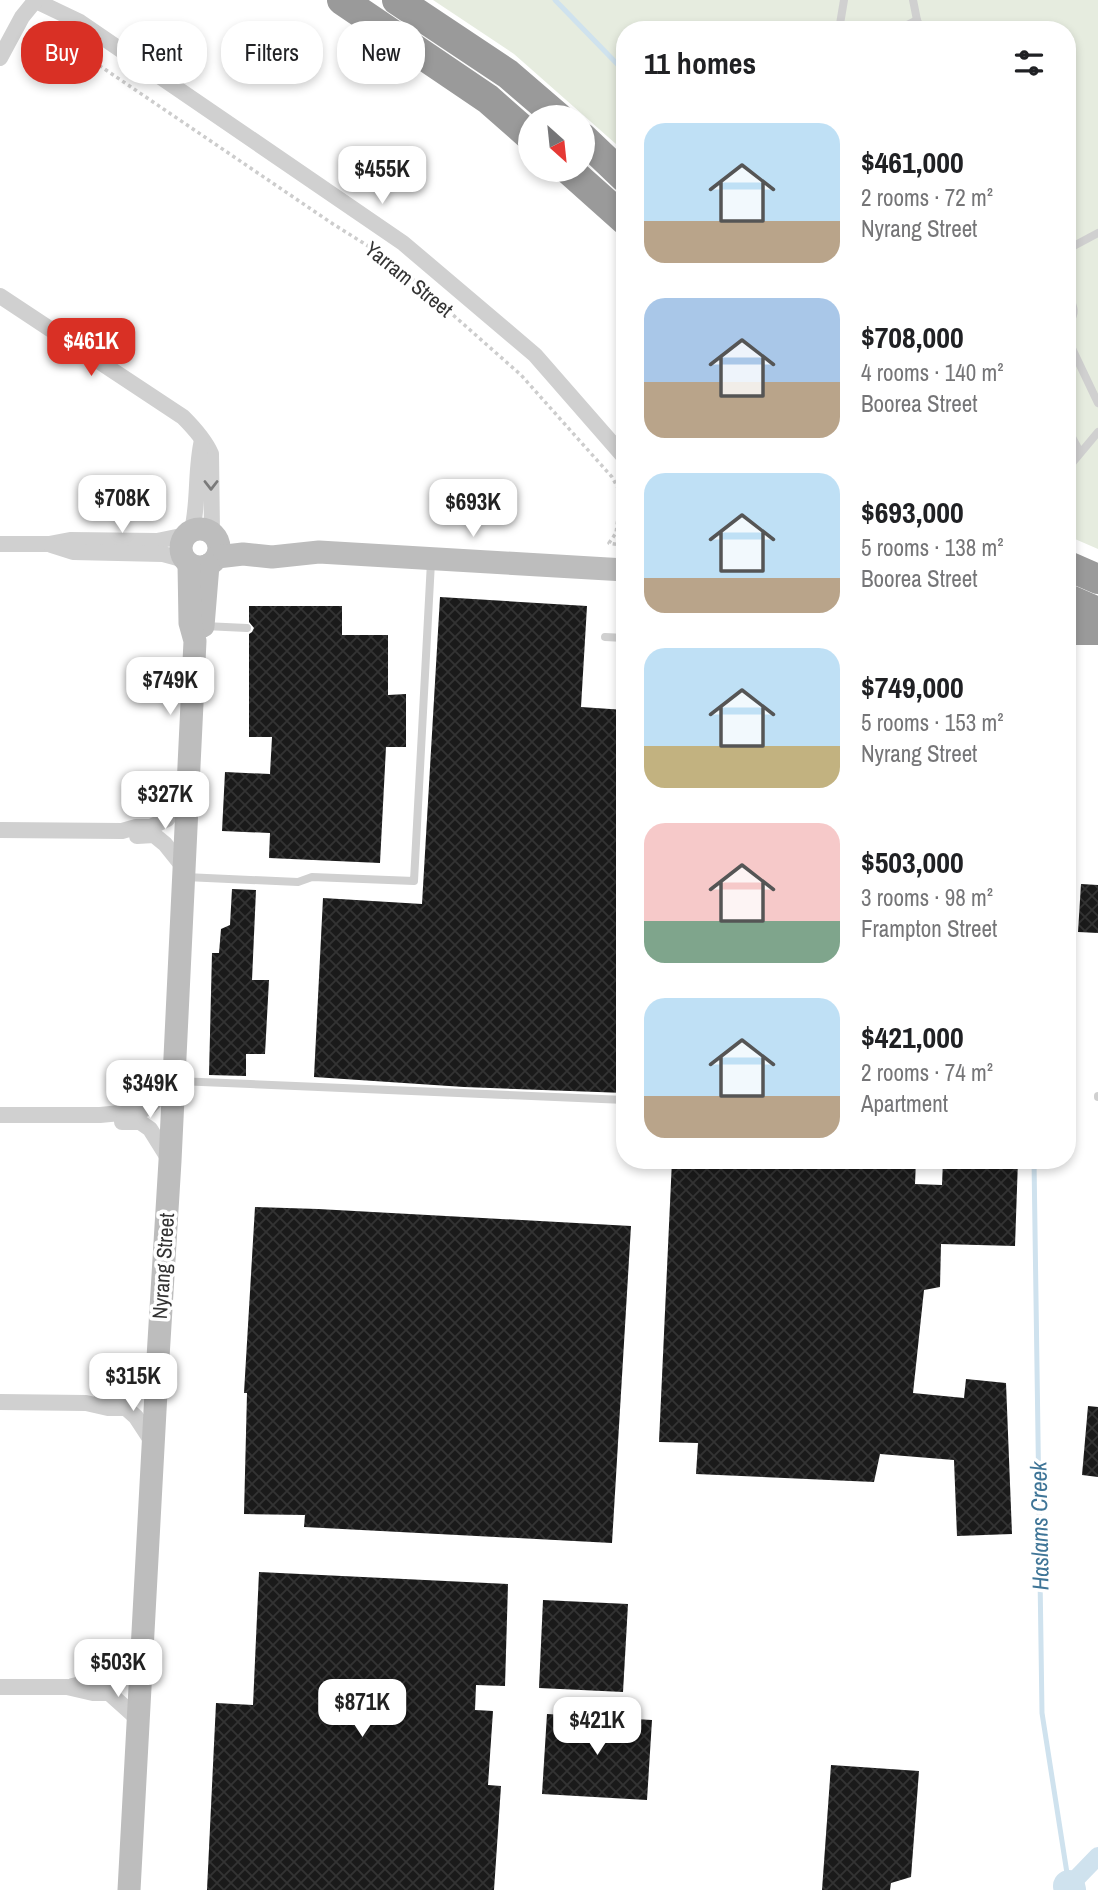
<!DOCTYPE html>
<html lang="en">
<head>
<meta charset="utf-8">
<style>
  :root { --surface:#fff; --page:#f2f2f2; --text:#202124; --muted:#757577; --accent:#d93025 }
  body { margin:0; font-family:"Archivo Narrow",sans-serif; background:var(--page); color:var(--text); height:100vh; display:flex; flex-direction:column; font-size:26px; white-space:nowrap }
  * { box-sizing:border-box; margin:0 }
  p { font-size:23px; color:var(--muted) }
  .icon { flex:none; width:38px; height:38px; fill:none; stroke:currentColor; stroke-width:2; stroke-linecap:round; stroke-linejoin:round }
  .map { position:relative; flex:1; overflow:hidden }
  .panel { position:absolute; left:616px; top:21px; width:460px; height:1148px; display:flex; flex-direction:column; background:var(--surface); border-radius:28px; box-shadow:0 4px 10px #0003 }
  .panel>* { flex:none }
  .top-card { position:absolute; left:21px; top:21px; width:490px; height:63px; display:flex; gap:14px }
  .needle { width:46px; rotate:153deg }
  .fabs { position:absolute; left:518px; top:105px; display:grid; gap:14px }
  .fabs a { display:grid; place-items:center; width:77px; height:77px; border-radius:50%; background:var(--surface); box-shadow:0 4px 10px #0003; font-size:35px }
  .price { position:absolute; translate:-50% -60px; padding:0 16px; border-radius:14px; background:#fff; color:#222; font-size:23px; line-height:46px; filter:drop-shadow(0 2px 4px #0008) }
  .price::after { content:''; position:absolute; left:50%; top:42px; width:21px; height:16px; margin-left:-10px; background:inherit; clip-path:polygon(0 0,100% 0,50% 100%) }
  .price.current { background:var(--accent); color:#fff }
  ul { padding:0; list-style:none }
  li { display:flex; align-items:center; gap:21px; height:175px; padding:0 28px }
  li span { display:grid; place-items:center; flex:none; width:196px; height:140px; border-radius:21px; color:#555 }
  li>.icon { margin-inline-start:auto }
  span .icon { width:84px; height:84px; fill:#fffc; stroke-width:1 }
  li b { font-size:30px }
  h2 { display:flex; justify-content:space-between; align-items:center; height:84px; padding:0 28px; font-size:30px }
  .chip { padding:0 24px; border-radius:28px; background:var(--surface); box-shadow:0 4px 10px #0003; font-size:24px; line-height:63px }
  .chip.current { background:var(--accent); color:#fff }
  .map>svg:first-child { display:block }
</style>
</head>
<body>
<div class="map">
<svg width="1098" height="1890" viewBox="0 0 1098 1890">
  <defs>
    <pattern id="building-cross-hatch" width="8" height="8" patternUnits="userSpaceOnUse" patternTransform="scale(1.75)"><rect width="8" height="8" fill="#1a1a1a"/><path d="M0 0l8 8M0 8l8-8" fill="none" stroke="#333"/></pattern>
  </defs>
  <rect width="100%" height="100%" fill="#fff"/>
  <polygon fill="#e6ecdf" points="433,0 1098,0 1098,549 1068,536 1068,30 625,30 625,152 514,54"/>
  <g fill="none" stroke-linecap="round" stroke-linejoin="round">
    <g stroke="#cfe2ee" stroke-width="5">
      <polyline points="555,0 625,72"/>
      <polyline points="1034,1160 1042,1713 1069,1886"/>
    </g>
    <polyline stroke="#cfe2ee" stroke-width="18" points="1069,1886 1098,1856"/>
    <polyline stroke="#cfe2ee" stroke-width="32" points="1069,1886 1070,1890"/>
  </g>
  <g fill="url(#building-cross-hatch)">
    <polygon points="440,597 587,606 581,707 625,710 625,1093 464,1087 314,1077 323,898 422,904"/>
    <polygon points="249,606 342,606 342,635 388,635 388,695 406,694 406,747 386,747 380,863 269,858 270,833 222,831 225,772 270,774 272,737 249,737 249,634 252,632 254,628 249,622"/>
    <polygon points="1081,884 1098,885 1098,933 1078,932"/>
    <polygon points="232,889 256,890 252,980 269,980 265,1054 246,1054 246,1076 209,1075 212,953 219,953 221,929 230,925"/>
    <polygon points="672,1160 916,1160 915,1184 942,1185 943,1160 1018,1160 1015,1246 941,1244 940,1287 924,1290 913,1393 964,1398 966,1379 1006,1383 1012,1534 957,1536 954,1460 880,1454 874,1482 696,1474 698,1443 659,1442"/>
    <polygon points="255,1207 318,1209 631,1226 612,1543 304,1527 305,1515 244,1514 247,1393 244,1393"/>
    <polygon points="1088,1406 1098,1407 1098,1477 1082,1475"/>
    <polygon points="259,1572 508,1584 505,1686 476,1685 475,1710 493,1711 488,1785 501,1786 494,1890 207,1890 216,1703 253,1705"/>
    <polygon points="543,1600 628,1604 623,1692 539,1688"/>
    <polygon points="547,1714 652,1720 647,1800 542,1794"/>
    <polygon points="831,1765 919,1771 911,1877 891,1883 890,1890 822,1890"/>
  </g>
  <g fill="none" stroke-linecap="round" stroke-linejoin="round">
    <polyline stroke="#cdcdcd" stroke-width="3.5" stroke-dasharray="3.5 3.5" stroke-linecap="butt" points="47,30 333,224 392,261 521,375 612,477 619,490 619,511 616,533 609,543 625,546"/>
    <g stroke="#d0d0d0" stroke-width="8">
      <polyline points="913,0 917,20 921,30"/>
      <polyline points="839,30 844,0"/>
      <polyline points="897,30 917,20"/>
      <polyline points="1068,249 1098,233"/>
      <path d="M1068,294C1074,307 1077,313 1068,324"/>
      <polyline points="1068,340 1098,403"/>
      <polyline points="1068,430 1080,452"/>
      <polyline points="1068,468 1098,432"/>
      <polyline points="204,626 247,628"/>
      <polyline points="605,637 625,638"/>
      <polyline points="185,877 298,882 312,877 414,881 431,562"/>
      <polyline points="177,1081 625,1100"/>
      <polyline points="1098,1096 1098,1097"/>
    </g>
    <g stroke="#d0d0d0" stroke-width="16">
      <polyline points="34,0 80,22 403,243 535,355 625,458"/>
      <polyline points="0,58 22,17 35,1"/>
      <path d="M0,296L183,417C194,428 205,440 211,454L212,533"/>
      <path d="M192,530C199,501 195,470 202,440"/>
      <polyline points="0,544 49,544 70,540 157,541 186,535"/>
      <polyline points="51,545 73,552 163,554 185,560"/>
      <polyline points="0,830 122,831 136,827 151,827 167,819 188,794"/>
      <polyline points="137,836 154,835 165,844 185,869"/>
      <polyline points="0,1115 100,1115 141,1111 150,1106 174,1081"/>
      <polyline points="122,1122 140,1122 150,1129 170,1161"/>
      <polyline points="102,1398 123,1397 137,1389 157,1374"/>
      <polyline points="0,1402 86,1403 108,1408 126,1408 136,1417 153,1443"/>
      <polyline points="72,1686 91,1682 110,1682 121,1675 141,1655"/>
      <polyline points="0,1687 67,1687 93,1693 109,1693 138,1719"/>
    </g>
    <g stroke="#bdbdbd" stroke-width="23">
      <circle cx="200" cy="548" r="19"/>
      <polyline points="217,557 243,554 272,557 319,552 625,570"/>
      <polyline points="203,626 208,565"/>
      <polyline points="129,1890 157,1374 170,1161 195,641 190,623 189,564"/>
    </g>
    <g stroke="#9a9a9a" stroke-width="30">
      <polyline points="342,0 488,99 530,136"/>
      <polyline points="397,0 508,74 558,117"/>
      <polyline points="583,138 625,178"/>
      <polyline points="569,170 625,220"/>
      <polyline points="1068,566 1098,579"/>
      <polyline points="1068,599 1098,612"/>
      <polyline points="1068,630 1098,630"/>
    </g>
  </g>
  <defs><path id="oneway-chevron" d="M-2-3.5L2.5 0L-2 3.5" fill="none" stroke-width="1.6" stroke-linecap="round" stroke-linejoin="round" transform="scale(1.75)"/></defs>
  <use stroke="#7a7a7a" href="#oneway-chevron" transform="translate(211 485) rotate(90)"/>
  <g text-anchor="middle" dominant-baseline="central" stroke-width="7" stroke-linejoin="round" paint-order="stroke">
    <g font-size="21" fill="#333" stroke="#fff">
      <text transform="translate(409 279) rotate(39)">Yarram Street</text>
      <text transform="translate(163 1266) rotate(-86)">Nyrang Street</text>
    </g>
    <g font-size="23" font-style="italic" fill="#3f7597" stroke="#fff">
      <text transform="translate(1039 1526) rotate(-91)">Haslams Creek</text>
    </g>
  </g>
</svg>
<div class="fabs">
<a><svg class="needle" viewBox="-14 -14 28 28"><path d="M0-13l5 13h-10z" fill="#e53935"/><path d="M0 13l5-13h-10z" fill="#757577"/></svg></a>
</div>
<b class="price" style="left:382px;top:206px">$455K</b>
<b class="price current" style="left:91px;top:378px">$461K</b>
<b class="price" style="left:122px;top:535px">$708K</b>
<b class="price" style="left:473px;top:539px">$693K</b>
<b class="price" style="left:170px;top:717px">$749K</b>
<b class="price" style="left:165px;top:831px">$327K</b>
<b class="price" style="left:150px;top:1120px">$349K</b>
<b class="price" style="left:133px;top:1413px">$315K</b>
<b class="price" style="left:118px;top:1699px">$503K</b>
<b class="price" style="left:362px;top:1739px">$871K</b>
<b class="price" style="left:597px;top:1757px">$421K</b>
<div class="top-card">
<a class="chip current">Buy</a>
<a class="chip">Rent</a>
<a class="chip">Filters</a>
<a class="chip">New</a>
</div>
<section class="panel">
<h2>11 homes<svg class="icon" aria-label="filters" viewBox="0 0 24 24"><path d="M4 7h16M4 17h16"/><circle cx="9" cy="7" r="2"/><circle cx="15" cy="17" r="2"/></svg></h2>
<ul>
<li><span style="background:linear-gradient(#bfe0f5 70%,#b9a48a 0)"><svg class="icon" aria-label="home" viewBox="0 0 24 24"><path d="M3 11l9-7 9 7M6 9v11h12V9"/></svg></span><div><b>$461,000</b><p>2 rooms · 72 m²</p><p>Nyrang Street</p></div></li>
<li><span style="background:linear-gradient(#a9c7e8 60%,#b9a48a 0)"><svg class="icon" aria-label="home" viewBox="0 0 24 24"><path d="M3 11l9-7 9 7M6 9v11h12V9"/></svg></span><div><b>$708,000</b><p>4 rooms · 140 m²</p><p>Boorea Street</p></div></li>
<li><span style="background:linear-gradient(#bfe0f5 75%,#b9a48a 0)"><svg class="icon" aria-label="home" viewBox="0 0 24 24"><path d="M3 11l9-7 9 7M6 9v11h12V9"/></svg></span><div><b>$693,000</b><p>5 rooms · 138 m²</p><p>Boorea Street</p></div></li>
<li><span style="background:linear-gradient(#bfe0f5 70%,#c2b280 0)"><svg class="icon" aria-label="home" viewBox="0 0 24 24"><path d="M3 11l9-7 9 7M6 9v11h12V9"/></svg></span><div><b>$749,000</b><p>5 rooms · 153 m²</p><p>Nyrang Street</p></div></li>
<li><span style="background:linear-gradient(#f6c9c9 70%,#7fa58c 0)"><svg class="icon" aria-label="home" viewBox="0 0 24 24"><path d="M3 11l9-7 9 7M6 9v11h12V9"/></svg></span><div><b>$503,000</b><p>3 rooms · 98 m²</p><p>Frampton Street</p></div></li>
<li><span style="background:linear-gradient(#bfe0f5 70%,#b9a48a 0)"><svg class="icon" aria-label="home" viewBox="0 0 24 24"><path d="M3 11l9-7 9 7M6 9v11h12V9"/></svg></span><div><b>$421,000</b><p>2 rooms · 74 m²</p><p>Apartment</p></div></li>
</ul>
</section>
</div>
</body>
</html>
